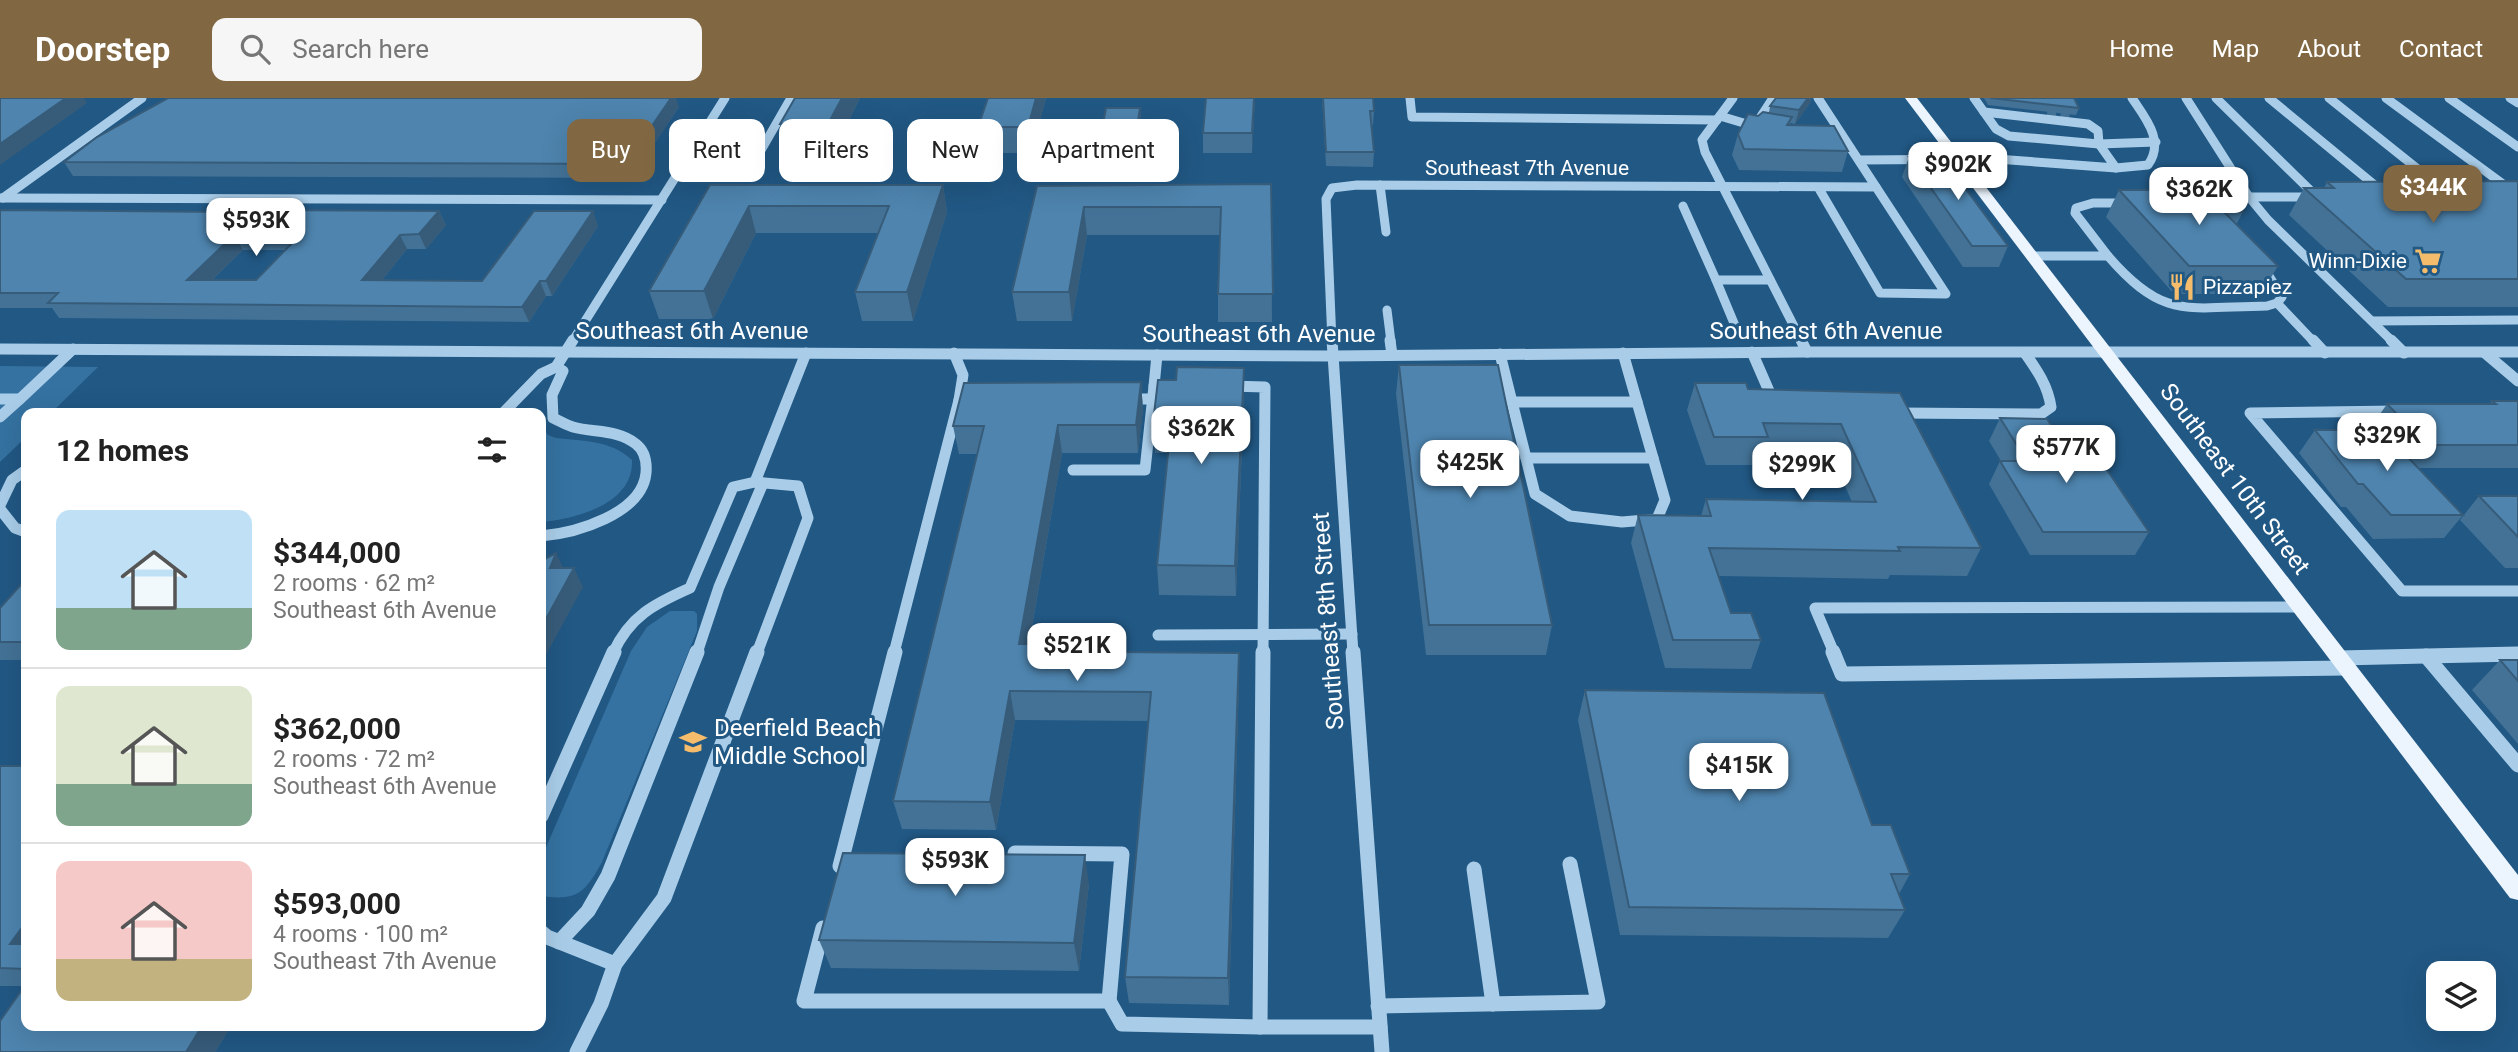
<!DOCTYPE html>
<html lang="en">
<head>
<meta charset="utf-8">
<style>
  :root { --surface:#fff; --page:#f6f6f6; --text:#222; --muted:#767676; --line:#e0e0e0; --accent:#816843 }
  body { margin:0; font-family:Roboto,sans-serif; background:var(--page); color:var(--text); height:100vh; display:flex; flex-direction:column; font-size:26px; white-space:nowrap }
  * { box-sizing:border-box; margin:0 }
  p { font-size:23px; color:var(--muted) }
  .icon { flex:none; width:38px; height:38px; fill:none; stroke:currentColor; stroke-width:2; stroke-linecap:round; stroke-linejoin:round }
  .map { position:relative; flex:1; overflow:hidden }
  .drawer { position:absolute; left:21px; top:310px; width:525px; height:623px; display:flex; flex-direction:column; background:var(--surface); border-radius:14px; box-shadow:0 7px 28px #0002 }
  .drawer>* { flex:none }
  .hud { position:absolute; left:567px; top:21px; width:665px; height:63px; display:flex; gap:14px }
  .buttons { position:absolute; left:2426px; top:863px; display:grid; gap:14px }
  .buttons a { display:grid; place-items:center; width:70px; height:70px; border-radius:14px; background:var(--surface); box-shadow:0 7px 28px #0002; font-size:35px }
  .price { position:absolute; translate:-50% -60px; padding:0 16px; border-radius:14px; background:#fff; color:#222; font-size:23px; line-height:46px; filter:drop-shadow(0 2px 4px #0008) }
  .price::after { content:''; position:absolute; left:50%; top:42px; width:21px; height:16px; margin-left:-10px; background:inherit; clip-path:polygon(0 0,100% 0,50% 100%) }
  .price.current { background:var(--accent); color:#fff }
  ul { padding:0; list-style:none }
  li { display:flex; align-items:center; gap:21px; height:175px; padding:0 35px }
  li+li { border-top:2px solid var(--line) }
  li span { display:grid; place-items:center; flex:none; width:196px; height:140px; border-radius:14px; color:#555 }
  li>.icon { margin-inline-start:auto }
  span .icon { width:84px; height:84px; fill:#fffc; stroke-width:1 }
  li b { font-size:30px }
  h2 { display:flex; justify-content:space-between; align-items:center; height:84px; padding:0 35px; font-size:30px }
  .chip { padding:0 24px; border-radius:14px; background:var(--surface); box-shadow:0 7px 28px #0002; font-size:24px; line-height:63px }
  .chip.current { background:var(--accent); color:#fff }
  header { display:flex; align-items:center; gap:42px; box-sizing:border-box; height:98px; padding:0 35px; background:var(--accent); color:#fff }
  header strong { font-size:33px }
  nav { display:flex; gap:38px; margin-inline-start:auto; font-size:24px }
  .search { width:490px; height:63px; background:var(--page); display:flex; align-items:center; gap:18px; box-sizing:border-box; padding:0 24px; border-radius:14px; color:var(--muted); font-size:26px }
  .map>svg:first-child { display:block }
</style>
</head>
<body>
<header>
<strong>Doorstep</strong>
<div class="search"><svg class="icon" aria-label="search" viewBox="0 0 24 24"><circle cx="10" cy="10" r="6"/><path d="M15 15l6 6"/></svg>Search here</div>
<nav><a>Home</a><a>Map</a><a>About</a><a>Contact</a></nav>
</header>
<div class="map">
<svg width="2518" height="954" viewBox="0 0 2518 954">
  <rect width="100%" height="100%" fill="#215884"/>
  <g fill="#3572a1">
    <polygon points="0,268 98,269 51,315 26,315 26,339 0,364"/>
    <path d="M541,327L548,337L556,340C583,343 611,342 632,362C634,406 576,421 541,424Z"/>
    <path d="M670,513H694L697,516V533L602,764C585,795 577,803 541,798V761L631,553L647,529Z"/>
  </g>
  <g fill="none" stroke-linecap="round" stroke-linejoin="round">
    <polyline stroke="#427196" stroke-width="9" stroke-dasharray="9 4.5" stroke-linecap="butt" points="2047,17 2074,19"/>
    <g stroke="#a9cde9" stroke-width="9">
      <polyline points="1410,0 1412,19 1717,22"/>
      <polyline points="1733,0 1702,42 1705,54 1802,244"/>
      <polyline points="1818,0 1876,89"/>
      <polyline points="1974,0 1996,31 2009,38 2099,46 2156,44"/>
      <polyline points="2186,0 2249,99 2268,122 2393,244"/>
      <polyline points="2216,0 2317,99"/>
      <polyline points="2269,0 2383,94"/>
      <polyline points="2329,0 2444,92"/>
      <polyline points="2386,0 2518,97"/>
      <polyline points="2449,0 2518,49"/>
      <polyline points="2510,0 2518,5"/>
      <polyline points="1984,14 2088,26 2098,33 2099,46 2116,70"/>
      <polyline points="1720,18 1757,29"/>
      <polyline points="1756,26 1773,0"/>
      <polyline points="756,61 791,0"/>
      <path d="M1859,62L1996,61L2116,70L2148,67C2165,43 2146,21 2132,0"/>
      <polyline points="1380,87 1386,134"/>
      <polyline points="2249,99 2315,99"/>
      <polyline points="0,100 662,102"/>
      <polyline points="3,100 142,0"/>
      <polyline points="1683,108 1716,182"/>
      <polyline points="2033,158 2108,158 2075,115 2076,110 2093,105 2128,105"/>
      <path d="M2108,158C2164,223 2188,209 2267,208L2277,205L2282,199L2263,168"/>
      <polyline points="2277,205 2314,244"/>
      <polyline points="1387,212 1391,244"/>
      <polyline points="2372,223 2518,222"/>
      <polyline points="1736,230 1716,182 1770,182"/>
      <polyline points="572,244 725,0"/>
      <polyline points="1332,244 1326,101 1332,90 1357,87 1876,89 1946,196 1880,195 1818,89"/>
    </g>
    <g stroke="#a9cde9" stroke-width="11">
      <polyline points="1332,242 1353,555"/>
      <polyline points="1390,242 1392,257"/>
      <polyline points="1801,242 1807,254"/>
      <polyline points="2313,242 2325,255"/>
      <polyline points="2391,242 2404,255"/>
      <polyline points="0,251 1332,258 1807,254 2518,254"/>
      <polyline points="1752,254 1772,300 1776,303"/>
      <polyline points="954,255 963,277 959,302"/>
      <polyline points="2485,255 2518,283"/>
      <polyline points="1500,256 1535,396 1570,418 1622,424 1657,421 1665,402 1623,255"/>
      <polyline points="1154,288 1157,257"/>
      <polyline points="1229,288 1265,289 1263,555"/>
      <polyline points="0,301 20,301 0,319"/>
      <polyline points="20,301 73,251"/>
      <polyline points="1128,301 1152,301"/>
      <polyline points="1512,304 1637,304"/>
      <polyline points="2397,313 2250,315 2402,493 2518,493"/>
      <polyline points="503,315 541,276 556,269 573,242"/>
      <path d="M1897,315L2041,316L2051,309C2048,288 2037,272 2025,255"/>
      <polyline points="1526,360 1653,360"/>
      <polyline points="1073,372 1145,372 1154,288 1172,288"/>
      <polyline points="755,384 806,255"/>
      <polyline points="0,407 12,382 26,372"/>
      <polyline points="0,411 15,430 26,434"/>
      <path d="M541,438C576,435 642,416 646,375C647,363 645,353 636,346C617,331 594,335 573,329C566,327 560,323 553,320L552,297L563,273L556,269"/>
      <polyline points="1158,537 1352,536"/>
      <path d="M613,555C630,518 654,506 690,490L733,389L755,384L798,388L808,420L757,555"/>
      <polyline points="697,555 719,489 763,385"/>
      <polyline points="894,555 959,302 977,302"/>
      <polyline points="1834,555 1815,510 2302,509"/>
    </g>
    <g stroke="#a9cde9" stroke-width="15">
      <polyline points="1263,554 1260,929 1380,929"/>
      <polyline points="1353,554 1382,954"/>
      <polyline points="1833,554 1842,576 2348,570"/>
      <polyline points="2518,556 2426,558 2518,667"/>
      <polyline points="2340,560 2426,558"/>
      <polyline points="541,718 614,554"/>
      <polyline points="840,768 895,554"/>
      <polyline points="1474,771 1493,906"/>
      <polyline points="823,830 804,903 1109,903 1122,756 1015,755"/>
      <polyline points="541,834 547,839 615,866"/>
      <polyline points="559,844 588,813 608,778 697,554"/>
      <polyline points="1109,903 1122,926 1260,929"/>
      <polyline points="1378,908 1598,904 1570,766"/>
      <polyline points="577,954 601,906 615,866 664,800 757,554"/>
    </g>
    <polygon fill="#ecf5fe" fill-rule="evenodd" points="1905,0 1917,0 2518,777 2518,802 2510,800"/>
  </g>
  <g fill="#437296" fill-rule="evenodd">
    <polygon points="795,0 860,0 834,53 787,52 780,26"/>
    <polygon points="1046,0 1031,55 982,55 978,29"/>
    <polygon points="1255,0 1252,55 1203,55 1203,35"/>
    <polygon points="1322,0 1373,0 1374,13 1373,27 1371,27 1374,54 1373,69 1326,68"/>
    <polygon points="1776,0 1811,0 1810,5 1795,26 1790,25 1790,27 1848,53 1842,74 1739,72 1732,57 1738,36 1758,18 1769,15 1770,8"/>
    <polygon points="1984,0 2074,0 2079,10 2076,17 1988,7"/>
    <polygon points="679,9 631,80 73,78 64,64"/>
    <polygon points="1140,10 1141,24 1137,51 1102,51 1101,37"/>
    <polygon points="1909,59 2008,148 1999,169 1963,169 1902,79"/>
    <polygon points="2518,83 2518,209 2388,209 2289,117 2304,90 2324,90 2327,84"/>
    <polygon points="1271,86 1272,224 1218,224 1218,196 1220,137 1087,137 1072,223 1017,223 1012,194 1037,88"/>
    <polygon points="710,87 943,87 947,114 913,223 862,223 855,194 878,135 756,135 713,221 659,221 649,193"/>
    <polygon points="2119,92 2243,114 2236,127 2278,168 2261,196 2174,196 2106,119"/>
    <path d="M0,112L228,114L439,113L446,127L426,151H407L382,182L482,183L598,128L552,198H546L529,224L59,220L52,210H0ZM243,152H286L256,182H212Z"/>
    <polygon points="1399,267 1552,527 1546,557 1426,557 1396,296"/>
    <polygon points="1141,284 1143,312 1138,355 1062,355 1029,546 1114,554 1239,555 1239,583 1229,907 1129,905 1125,879 1149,623 1015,622 996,732 902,731 893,703 978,356 959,356 953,328"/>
    <polygon points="1695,285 1748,291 1900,295 1981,450 1967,478 1890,477 1888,481 1719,478 1731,515 1761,542 1751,571 1665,570 1631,445 1638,417 1701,418 1706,401 1852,404 1830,354 1764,353 1759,367 1706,367 1687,312"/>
    <polygon points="1244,299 1236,498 1159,497 1157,467 1168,355 1155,355 1153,325"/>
    <polygon points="2492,303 2518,303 2518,370 2418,370 2463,417 2444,440 2373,441 2346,409 2341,409 2299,355 2315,332 2375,332 2371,329 2387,306 2490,306"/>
    <polygon points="2000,320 2075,363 2149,434 2135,457 2030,457 1989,386 2000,363 2001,363 1989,343"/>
    <polygon points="2479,398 2518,398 2518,470 2505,470 2460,422"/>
    <polygon points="26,481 26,562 0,562 0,510"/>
    <polygon points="2500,562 2518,562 2518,646 2472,592"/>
    <polygon points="1585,592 1872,727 1910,776 1899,796 1905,812 1888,840 1620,837 1578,622"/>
    <polygon points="0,668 26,668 26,928 231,928 215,954 0,954 0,923 25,888 0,888"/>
    <polygon points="1089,786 1079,873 831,870 819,842"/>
  </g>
  <g fill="#375c7a">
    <polygon points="66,0 84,0 87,5 0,67 0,46"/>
    <polygon points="671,0 676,0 679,9 631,80 626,66"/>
    <polygon points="842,0 860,0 834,53 828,26"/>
    <polygon points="1036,0 1046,0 1031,55 1028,29"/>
    <polygon points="1254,0 1255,0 1252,55 1252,35"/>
    <polygon points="1808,0 1811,0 1810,5 1795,26 1799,12"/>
    <polygon points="1140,10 1141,24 1137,51 1136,37"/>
    <polygon points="943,87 947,114 913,223 907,194"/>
    <polygon points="749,108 756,135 713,221 704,193"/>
    <polygon points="1084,109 1087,137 1072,223 1069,194"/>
    <polygon points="439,113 446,127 426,151 419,136"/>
    <polygon points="593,113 598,128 552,198 546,183"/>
    <polygon points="234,137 243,152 196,197 187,182"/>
    <polygon points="400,137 407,151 370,197 362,182"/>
    <polygon points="540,183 546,198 529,224 522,209"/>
    <polygon points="1244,270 1244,299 1236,498 1235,468"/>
    <polygon points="1141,284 1143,312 1138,355 1136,327"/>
    <polygon points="1058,327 1062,355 1024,574 1019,546"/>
    <polygon points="556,455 565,474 550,470"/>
    <polygon points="574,470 583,489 541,566 541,530"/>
    <polygon points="1239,555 1239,583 1229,907 1228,880"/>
    <polygon points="1010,593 1015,622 996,732 990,704"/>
    <polygon points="541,666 546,675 541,685"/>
    <polygon points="1085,757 1089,786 1079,873 1074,845"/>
    <polygon points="26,824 26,860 10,846"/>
    <polygon points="202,928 231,928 215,954 186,954"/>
  </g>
  <g fill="#4e84ae" stroke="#375c7a" stroke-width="2" fill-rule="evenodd">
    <polygon points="0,0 66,0 0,46"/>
    <polygon points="168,0 671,0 626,66 64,64 97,39"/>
    <polygon points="795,0 842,0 828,26 780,26"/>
    <polygon points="988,0 1036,0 1028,29 978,29"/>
    <polygon points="1206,0 1254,0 1252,35 1203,35"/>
    <polygon points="1323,0 1373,0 1374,13 1370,13 1374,54 1326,54"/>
    <polygon points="1776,0 1808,0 1799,12 1770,8"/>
    <polygon points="1990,0 2074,0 2079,10 1991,0"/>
    <polygon points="1106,10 1140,10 1136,37 1101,37"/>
    <polygon points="1763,14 1792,19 1787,27 1834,28 1848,53 1744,51 1738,36 1748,16 1758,18"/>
    <polygon points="1909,59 1942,59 2008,148 1972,148"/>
    <polygon points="2518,83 2518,181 2406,181 2304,90 2334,90 2327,84"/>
    <polygon points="1271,86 1273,196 1218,196 1221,109 1084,109 1069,194 1012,194 1037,88"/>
    <polygon points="710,87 943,87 907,194 855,194 889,108 749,108 704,193 649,193"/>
    <polygon points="2119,92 2220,92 2243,114 2224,114 2278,168 2189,168"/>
    <path d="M0,112L228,114L231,112L439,113L419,136L400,137L362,182L482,183L534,113H593L546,183H540L522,209L48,205L58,195H0ZM234,137H300L256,182H187Z"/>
    <polygon points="1399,267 1498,267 1552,527 1429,527"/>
    <polygon points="1177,269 1244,270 1235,468 1157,467 1171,325 1153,325 1158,282 1176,282"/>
    <polygon points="1141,284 1136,327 1058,327 1019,546 1113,546 1113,554 1239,555 1228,880 1125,879 1151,594 1010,593 990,704 893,703 984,328 953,328 964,285"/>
    <polygon points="1695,285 1746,285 1748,291 1900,295 1981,450 1898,449 1900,453 1709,450 1731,515 1751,515 1761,542 1673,542 1638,417 1711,418 1706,401 1876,404 1841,326 1763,325 1768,339 1714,339"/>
    <polygon points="2492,303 2518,303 2518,347 2427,347 2387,306 2496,306"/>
    <polygon points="2000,320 2047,321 2075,363 2101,363 2149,434 2043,434 2000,363 2027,363"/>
    <polygon points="2315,332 2382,332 2463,417 2391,417 2363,386 2358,386"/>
    <polygon points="2479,398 2518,398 2518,439"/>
    <polygon points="556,455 550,470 574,470 541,530 541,463"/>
    <polygon points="26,481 26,544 0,544 0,510"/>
    <polygon points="2500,562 2518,562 2518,583"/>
    <polygon points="1585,592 1824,595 1872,727 1891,727 1910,776 1891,776 1905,812 1629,809"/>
    <polygon points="0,668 26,668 26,824 10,846 26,846 26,871 0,870"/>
    <polygon points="843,755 1085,757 1074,845 819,842"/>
    <polygon points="26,886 26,928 202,928 186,954 0,954 0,923"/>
  </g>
  <defs>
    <symbol id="supermarket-bare" viewBox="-9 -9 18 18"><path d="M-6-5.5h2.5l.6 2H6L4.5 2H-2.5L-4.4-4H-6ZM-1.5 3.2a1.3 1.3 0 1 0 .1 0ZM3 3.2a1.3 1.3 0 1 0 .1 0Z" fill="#f5bd6b" stroke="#215884" stroke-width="2.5" paint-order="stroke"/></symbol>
    <symbol id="restaurant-bare" viewBox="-9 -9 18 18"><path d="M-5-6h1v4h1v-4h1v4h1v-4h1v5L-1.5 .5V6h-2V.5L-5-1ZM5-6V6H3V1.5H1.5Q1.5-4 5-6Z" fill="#f5bd6b" stroke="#215884" stroke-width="2.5" paint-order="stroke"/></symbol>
    <symbol id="school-bare" viewBox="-9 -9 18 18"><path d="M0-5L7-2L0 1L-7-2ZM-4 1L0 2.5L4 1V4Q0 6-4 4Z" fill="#f5bd6b" stroke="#215884" stroke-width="2.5" paint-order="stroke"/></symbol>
  </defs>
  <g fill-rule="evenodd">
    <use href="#supermarket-bare" x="2409" y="144" width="38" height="38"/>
    <use href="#restaurant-bare" x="2163" y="170" width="38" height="38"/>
    <use href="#school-bare" x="674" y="625" width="38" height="38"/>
  </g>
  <g text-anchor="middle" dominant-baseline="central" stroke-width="6" stroke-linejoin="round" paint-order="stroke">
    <g font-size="21" fill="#fff" stroke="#215884">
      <text x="1527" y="70">Southeast 7th Avenue</text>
    </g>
    <g font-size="21" fill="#fff" stroke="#215884" text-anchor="end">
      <text x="2407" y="163">Winn-Dixie</text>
      <text x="2203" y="189" text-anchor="start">Pizzapiez</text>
    </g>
    <g font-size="24" fill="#fff" stroke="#215884">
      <text x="692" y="233">Southeast 6th Avenue</text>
      <text x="1826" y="233">Southeast 6th Avenue</text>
      <text x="1259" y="236">Southeast 6th Avenue</text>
      <text transform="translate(2235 381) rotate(53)">Southeast 10th Street</text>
      <text transform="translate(1328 523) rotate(-94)">Southeast 8th Street</text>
    </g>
    <g font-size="24" fill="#fff" stroke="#215884" text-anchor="start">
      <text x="714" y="630">Deerfield Beach<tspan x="714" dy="28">Middle School</tspan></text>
    </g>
  </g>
</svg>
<div class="buttons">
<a><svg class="icon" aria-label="layers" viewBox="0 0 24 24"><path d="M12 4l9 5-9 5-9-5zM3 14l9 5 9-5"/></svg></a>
</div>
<b class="price" style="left:1958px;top:104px">$902K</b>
<b class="price current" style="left:2433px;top:127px">$344K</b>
<b class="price" style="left:2199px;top:129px">$362K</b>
<b class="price" style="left:256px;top:160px">$593K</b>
<b class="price" style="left:1201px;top:368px">$362K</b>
<b class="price" style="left:2387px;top:375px">$329K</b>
<b class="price" style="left:2066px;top:387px">$577K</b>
<b class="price" style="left:1470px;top:402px">$425K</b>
<b class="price" style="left:1802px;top:404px">$299K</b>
<b class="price" style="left:1077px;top:585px">$521K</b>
<b class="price" style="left:1739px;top:705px">$415K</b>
<b class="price" style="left:955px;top:800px">$593K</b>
<div class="hud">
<a class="chip current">Buy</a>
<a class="chip">Rent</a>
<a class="chip">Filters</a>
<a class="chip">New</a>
<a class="chip">Apartment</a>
</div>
<section class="drawer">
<h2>12 homes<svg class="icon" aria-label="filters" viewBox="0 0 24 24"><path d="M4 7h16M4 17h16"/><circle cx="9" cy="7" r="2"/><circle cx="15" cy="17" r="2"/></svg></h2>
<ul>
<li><span style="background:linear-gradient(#bfe0f5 70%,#7fa58c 0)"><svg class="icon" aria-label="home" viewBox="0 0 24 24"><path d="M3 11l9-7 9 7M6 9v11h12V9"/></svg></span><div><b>$344,000</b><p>2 rooms · 62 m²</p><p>Southeast 6th Avenue</p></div></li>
<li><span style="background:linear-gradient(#dfe7d0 70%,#7fa58c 0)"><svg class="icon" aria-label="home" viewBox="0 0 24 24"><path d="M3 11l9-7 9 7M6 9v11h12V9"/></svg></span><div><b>$362,000</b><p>2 rooms · 72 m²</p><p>Southeast 6th Avenue</p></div></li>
<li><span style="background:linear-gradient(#f6c9c9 70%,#c2b280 0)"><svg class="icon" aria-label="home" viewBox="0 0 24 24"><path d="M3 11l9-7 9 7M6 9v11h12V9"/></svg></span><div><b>$593,000</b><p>4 rooms · 100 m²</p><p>Southeast 7th Avenue</p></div></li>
</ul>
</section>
</div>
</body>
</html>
